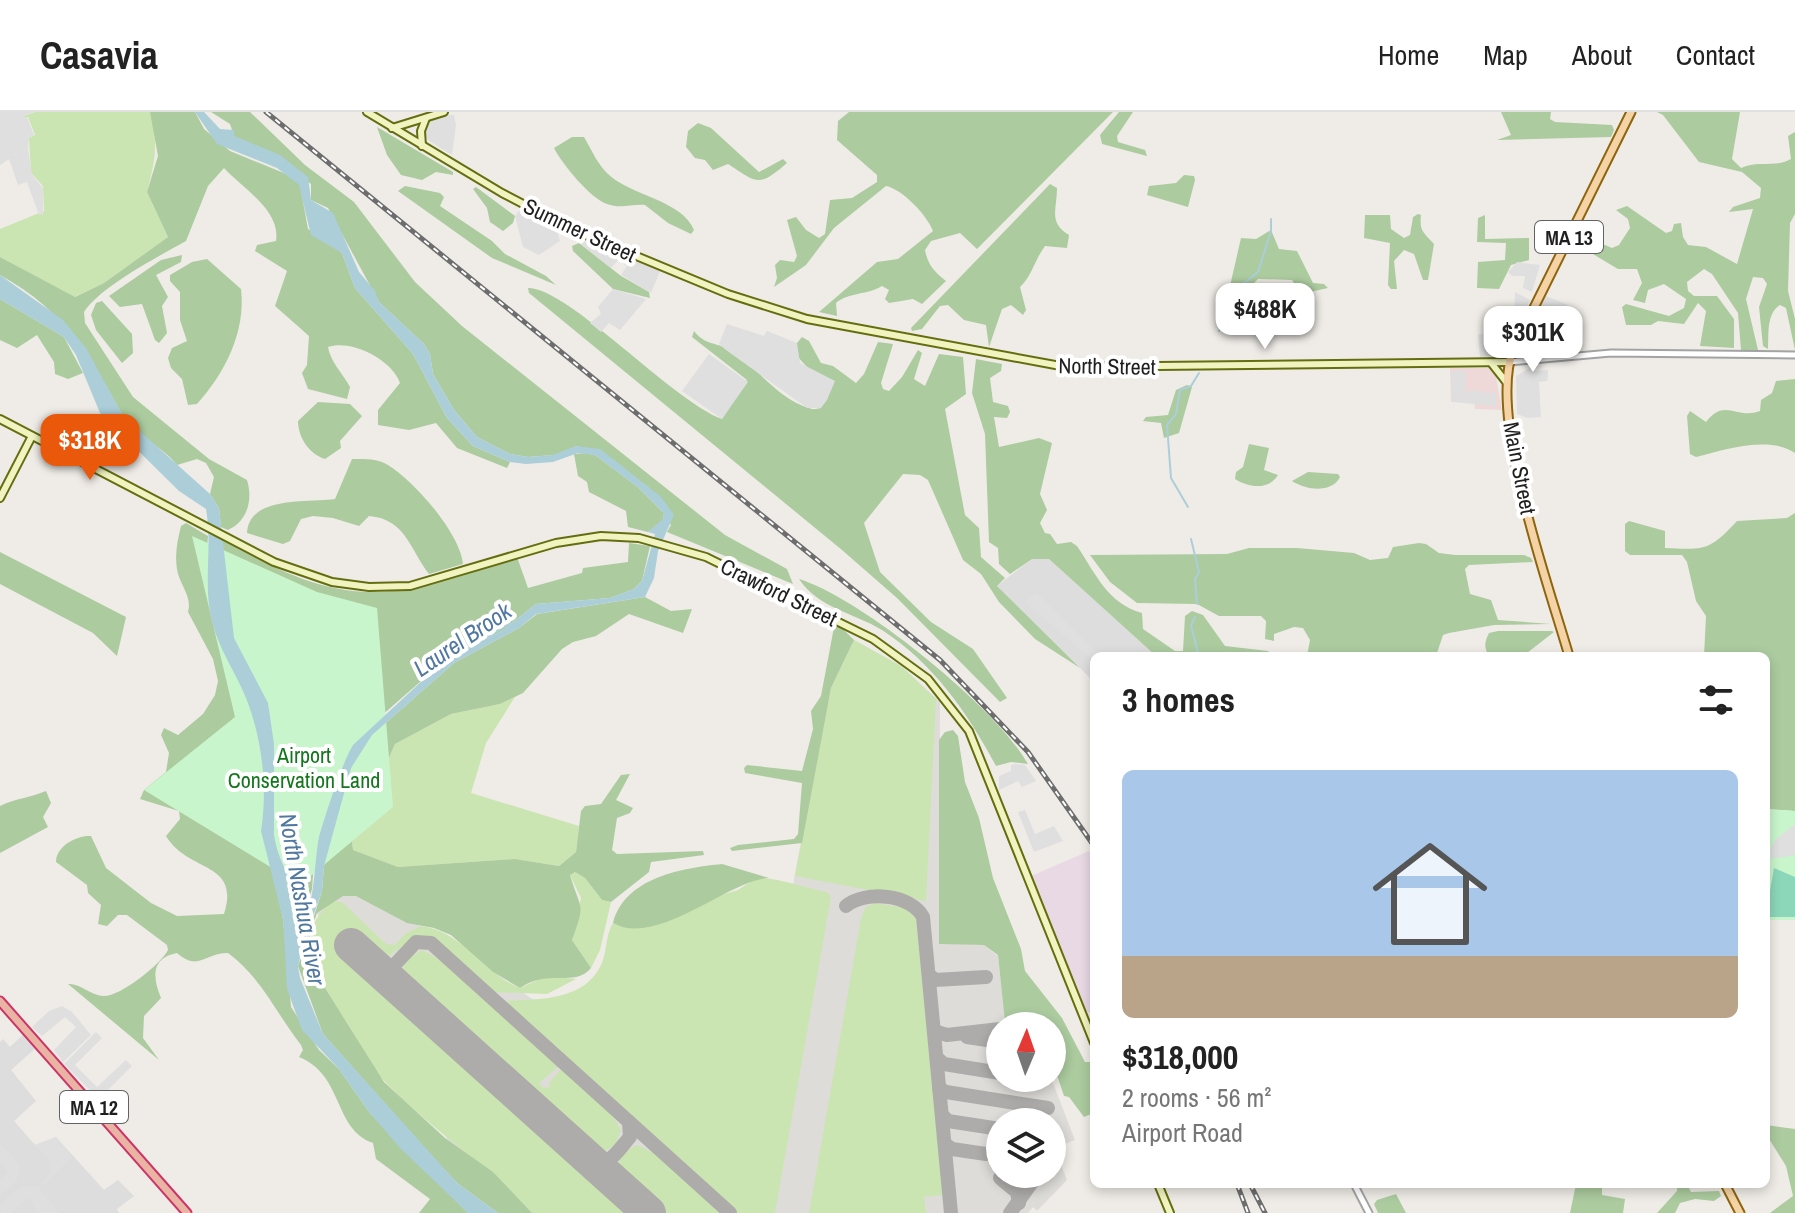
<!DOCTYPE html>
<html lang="en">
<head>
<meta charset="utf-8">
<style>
  :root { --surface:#fff; --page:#f6f6f6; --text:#222; --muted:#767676; --line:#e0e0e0; --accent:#ea580c }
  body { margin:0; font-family:"Archivo Narrow",sans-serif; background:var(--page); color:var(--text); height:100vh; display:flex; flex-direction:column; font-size:30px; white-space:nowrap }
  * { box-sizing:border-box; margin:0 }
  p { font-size:26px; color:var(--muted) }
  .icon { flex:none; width:44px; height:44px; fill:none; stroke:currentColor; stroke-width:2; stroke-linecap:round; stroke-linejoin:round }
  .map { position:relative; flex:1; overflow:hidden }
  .details { position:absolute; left:1090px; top:540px; width:680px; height:536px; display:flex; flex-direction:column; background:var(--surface); border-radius:12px; box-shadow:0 4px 12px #0003 }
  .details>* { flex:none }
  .needle { width:52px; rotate:2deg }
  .fabs { position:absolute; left:986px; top:900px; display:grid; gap:16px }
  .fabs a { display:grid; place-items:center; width:80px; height:80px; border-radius:50%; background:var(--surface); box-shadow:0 4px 12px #0003; font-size:40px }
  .price { position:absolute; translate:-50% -68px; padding:0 18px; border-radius:16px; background:#fff; color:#222; font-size:26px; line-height:52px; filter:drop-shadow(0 2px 4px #0008) }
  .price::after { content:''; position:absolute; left:50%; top:48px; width:24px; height:18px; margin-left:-12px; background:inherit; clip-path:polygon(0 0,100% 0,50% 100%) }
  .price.on { background:var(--accent); color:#fff }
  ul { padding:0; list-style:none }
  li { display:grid; align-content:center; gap:16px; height:424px; padding:0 32px }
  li+li { border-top:2px solid var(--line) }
  li span { display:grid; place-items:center; height:248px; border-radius:12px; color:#555 }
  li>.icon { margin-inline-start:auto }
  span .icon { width:144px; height:144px; fill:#fffc; stroke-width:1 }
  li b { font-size:34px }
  h2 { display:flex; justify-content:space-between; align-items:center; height:96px; padding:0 32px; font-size:34px }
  header { display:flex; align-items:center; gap:48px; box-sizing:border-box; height:112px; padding:0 40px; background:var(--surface); border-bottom:2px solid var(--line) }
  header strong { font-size:38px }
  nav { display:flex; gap:44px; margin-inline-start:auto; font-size:28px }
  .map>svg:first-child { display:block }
</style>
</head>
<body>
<header>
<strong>Casavia</strong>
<nav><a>Home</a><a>Map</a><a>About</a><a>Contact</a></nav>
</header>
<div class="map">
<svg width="1795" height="1101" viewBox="0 0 1795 1101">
  <rect width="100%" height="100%" fill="#efece7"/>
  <g fill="#ddd">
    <polygon points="1032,447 1049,447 1156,544 1094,544 1094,570 997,474"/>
    <polygon points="27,919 39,933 11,958 36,989 14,1009 35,1033 56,1025 104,1078 118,1068 134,1084 117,1097 119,1101 0,1101 0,930 3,927 10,935"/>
  </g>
  <polygon fill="#eed9d8" points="1450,256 1489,256 1495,259 1502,298 1475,297 1474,290 1451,290"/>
  <polygon fill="#e8d9e5" points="1089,739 1094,747 1094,903 1086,899 1031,764"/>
  <path fill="#dedcd8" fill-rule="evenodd" d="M854,528L901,554L940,590L939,831L984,833L998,844L1006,914H1000V966H1051L1075,1028L1054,1036L1067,1068L1037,1099L1033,1095L1028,1101H520L462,1053L317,801L325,771L363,778L493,860L637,959L788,799L826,596ZM1000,1010H1052V1062H1000Z"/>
  <g fill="#cae5b1">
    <path d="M35,0H150C159,33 155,48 147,80L168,125L104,171L74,185L0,145V117L44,99L43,74L31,61L29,26L35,23L28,5H21Z"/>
    <polygon points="854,528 901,554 936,587 926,789 795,764 831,576"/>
    <polygon points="515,585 486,631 471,681 579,714 576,740 559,754 515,747 398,755 353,738 352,730 395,632 451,602 500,592"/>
    <polygon points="575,760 585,766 602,788 611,790 600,838 591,856 572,828 581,786 570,763"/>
    <path d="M756,766C777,765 805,776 827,780L831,785L775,1101H736L502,889C538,887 588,890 603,848C607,836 606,822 613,811L619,814L738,778Z"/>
    <path d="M332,790H342L386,832L395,833L406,821L421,814C463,819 482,861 520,876L546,864L576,867L547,882L491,880L426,824L414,826L384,847L358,824L343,841L631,1101H532C488,1053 433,1019 387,972C372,957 362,934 350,916C326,877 284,828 332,790Z"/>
    <polygon points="874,791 906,796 916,807 943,1083 924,1085 926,1101 809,1101 861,807 865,796"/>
    <path d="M422,838C474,863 517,915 560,953L539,971L543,976L550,975L549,971L562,956L612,1003L621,1018L615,1033L600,1042L400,862L407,847Z"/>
    <polygon points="637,1033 654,1041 724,1101 665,1101 616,1056 623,1041"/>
  </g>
  <g fill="#accb9f">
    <path d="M150,0H195L204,17L230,39L291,64L300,73L308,117L342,141L355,176L413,242L447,306L473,334L510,350L507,356L457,336L436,311L409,318L378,313V298L400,271C392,248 352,227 328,235C330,249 343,262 350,275L347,287L308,277L302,261L307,253L309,224L275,194L287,159L255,139L257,133L276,129C281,98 242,76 224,56L208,74L186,129C159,144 100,175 84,200L85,211L133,285L209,347L247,368C253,387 248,409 228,418L221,415L219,396L210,382L214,365L206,351L197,347L177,353C163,334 134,324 123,304C88,241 66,200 0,163V145L75,185L104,171L168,125L147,80L158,44Z"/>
    <polygon points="211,0 250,0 305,53 354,90 415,170 462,214 725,423 787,457 793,472 667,420 671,413 649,376 611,346 577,334 554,343 528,345 510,342 477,325 454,298 433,262 430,242 424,232 379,190 328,96 311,88 311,72 258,34 241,30 234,24 230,12"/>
    <path d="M849,0H1113L977,137L960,121L931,129L925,138C928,154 935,160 946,169L922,192L913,187L889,191L885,187L889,178L882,174C868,183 849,180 836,191L837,204L819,200L877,150L898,147L933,119C927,103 902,77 886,74L834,116L806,153L774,175L777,166L775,153L780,148L794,150L797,144L787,108L796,105L806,118L819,126L825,122L830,88L852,86L877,70V63L837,28L838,9Z"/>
    <polygon points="1119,0 1133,0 1117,24 1118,30 1145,38 1147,44 1102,32 1100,23"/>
    <polygon points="1501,0 1551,0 1550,7 1555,10 1612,13 1614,18 1611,25 1497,28 1511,23"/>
    <path d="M1657,0H1740L1732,47L1741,56C1757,48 1776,56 1791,47L1788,24L1795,20V102L1790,111L1788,179L1795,207V238L1786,196L1780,193C1766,202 1769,222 1768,237L1763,234L1759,195L1767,172L1763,166L1753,165L1746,187L1758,238H1741L1738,201L1712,162L1704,157L1687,170L1688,179L1694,184H1717L1734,207V236L1700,234L1706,199L1698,191L1684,212L1658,209L1651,213H1626L1622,195L1626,192L1669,204L1684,196L1686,187L1664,172L1648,178L1645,191L1633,188L1642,171L1637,157H1618L1576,132L1578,126L1584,124L1612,136L1619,133L1630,116L1628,107L1616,98L1627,94L1666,121L1672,119L1674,112L1681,111L1683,125L1688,133L1706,135L1737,152L1753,97L1729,100L1733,95L1760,86L1761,76L1742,60L1699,50L1663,3Z"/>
    <path d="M698,11L711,16L759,60L783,47L787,51C759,75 758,72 728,52L713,58L705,48L695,46L686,35L688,19Z"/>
    <polygon points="377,15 453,60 453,63 436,60 422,68 401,63 387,43"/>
    <path d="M572,25H584C591,37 598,53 608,62C631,84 682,88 694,118L691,122L668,111L645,93C632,92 620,97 607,92C591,87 562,52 554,36Z"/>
    <polygon points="1184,63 1194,64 1195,68 1188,95 1147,83 1149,74 1176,71"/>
    <path d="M1050,72L1057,76C1057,98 1048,110 1069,123L1067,136L1045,134C1035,147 1032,164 1020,175L1026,198L1023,203L1011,193L1002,197L989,235L986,213L964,208L948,193L940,194L922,217L912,219L911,216Z"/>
    <polygon points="405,74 440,81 444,85 440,94 492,129 505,142 546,164 556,173 492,146 398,79"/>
    <polygon points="476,75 515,104 513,111 503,119 490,110 487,96 473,77"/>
    <path d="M1418,102L1421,103C1419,119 1424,121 1434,132L1428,168H1423L1414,142L1404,138L1394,149L1397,177H1391L1388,173L1390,131L1364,126L1365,103H1390L1391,117L1404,126L1410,123L1413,105Z"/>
    <polygon points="1485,103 1485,127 1529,126 1529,148 1511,153 1499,177 1477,176 1478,150 1505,148 1506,131 1477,130 1478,106"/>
    <path d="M1271,118L1279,137L1297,139L1313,171L1324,172L1328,176L1301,182L1292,168L1258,167L1249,176C1249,202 1278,198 1297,203L1302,212L1287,213L1278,222L1242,218L1222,220L1233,191L1230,174L1241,126L1256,127Z"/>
    <polygon points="579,131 621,164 649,180 650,186 613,177 573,139 572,134"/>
    <polygon points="182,143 181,150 156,163 168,185 162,194 167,221 159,231 155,228 142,192 120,195 109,184 161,148"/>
    <path d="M207,147L241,177C246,220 225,261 197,292L188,293L182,267L171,256L168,246L172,236L187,229L180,208V180L170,169V163L192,150Z"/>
    <path d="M528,176C569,176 671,288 722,307L747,268L692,225L694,219C703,230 709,230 721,234C753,247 774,286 809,296C814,298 815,297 821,296L807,255L796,243L797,231L802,225L809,229L821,251L833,254L856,271L864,262L878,230L893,232L881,271L883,277L889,279L902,265L918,238L922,241L914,267L925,274L939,242L963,245L966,282L945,297L965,403L979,416L981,445L1005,466L997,474L1080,556L1035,527L999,490L981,462L963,448L928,368L920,363L903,362L864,411L880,460L931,510L973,537L1007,586L1000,590L897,486L842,438L529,181Z"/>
    <polygon points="0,187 64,225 83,261 68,267 55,262 54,250 37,223 17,236 0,228"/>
    <polygon points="102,189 132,222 133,241 122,251 96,218 91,203 96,191"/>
    <path d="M976,247L1002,252L1001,259L990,266L993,290L1008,294L1010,300L1007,306L994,305L999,335L1039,326L1052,331L1040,382L1047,398L1040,411L1045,421L1050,422L1057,432L1071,430L1077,434C1096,462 1107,491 1142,501L1143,517L1175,539H1183L1185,504L1192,499L1203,503L1225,534L1268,539L1273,544H1156L1049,447H1032L1010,462L999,452L998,436L989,430L985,322L972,281Z"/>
    <path d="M1795,267V341C1770,323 1723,338 1696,345L1690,342L1687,304L1690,299L1706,310C1725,285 1736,308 1760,299L1761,288L1772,281L1776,269Z"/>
    <polygon points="1187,273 1192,275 1179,321 1164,326 1161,311 1143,309 1146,305 1168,303 1176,278"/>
    <path d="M318,290L350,292L362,304L340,329L341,336L325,347C309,342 298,325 298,309Z"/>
    <path d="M1249,332L1269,336L1264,358L1278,363C1269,378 1249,376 1235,367L1236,360L1243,355Z"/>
    <polygon points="585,341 595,343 639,376 664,401 663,408 648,420 628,415 626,399 589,380 587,370 578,364 574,342"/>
    <path d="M352,347C364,347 377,346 388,353C414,369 460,421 463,452L429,462C410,438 406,407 369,404L359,414L333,406L313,404L301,407L290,429L283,432L247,421C249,383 309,391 335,387Z"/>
    <path d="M1308,360L1338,362L1340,365C1331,382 1306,378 1292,369Z"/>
    <path d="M1795,401V699L1766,697V544H1704L1706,504L1696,489L1687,450L1682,443H1630L1625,439V412L1629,409L1665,419V436C1705,438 1709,439 1737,409L1787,406Z"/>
    <path d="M186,411L208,424L206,447L283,807L291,895L319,938L339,957L369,1000L468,1101H419L430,1087L376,1047L373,1031C333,1017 344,963 299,945L303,938L301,933C276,901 261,865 228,841C204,841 199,860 177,841C150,846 153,867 161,886L144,904L143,926L159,948L68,872C80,871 90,883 103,884C120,885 160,853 168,838L167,833L127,803H118L107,814L98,812L101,793L88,781L87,773L56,750C56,734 77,723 91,724L106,756L151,791L177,804L224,802C241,749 188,761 166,724L180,707L179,699L140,687L144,678L166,660L169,641L161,623L164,616L178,623L203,602L215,583L218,569L213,547L188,500C192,486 182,475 178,462C174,445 177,430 181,414Z"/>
    <path d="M222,428C346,498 387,491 517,445L528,476L582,461L583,456L628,450L629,431L650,434L642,469L634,477L610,486L536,492L502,519L456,541L437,555L380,605L314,749L312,777L299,820L296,819L301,798L290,763L227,485Z"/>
    <polygon points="1419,431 1426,432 1439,441 1455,443 1524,443 1531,446 1533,450 1469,453 1465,457 1470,482 1491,488 1498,508 1551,512 1494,513 1449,521 1443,523 1436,544 1307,544 1310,528 1303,516 1294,515 1274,522 1274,529 1265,527 1266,509 1261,504 1219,504 1197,492 1137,491 1110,470 1090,443 1227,442 1249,436 1297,436 1354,441 1370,448 1388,446 1393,435"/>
    <polygon points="0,440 126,505 117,544 93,521 0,472"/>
    <path d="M799,467C861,486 996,595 1028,652L1011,650L996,654C967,600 934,552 882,518C854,501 818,496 799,467Z"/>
    <path d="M645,485L671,499L692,497L683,521L629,502L596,524L573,530L562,537L523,581L500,592L451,602L395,632L352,730L353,738L398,755L515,747L559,754L576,740L581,699L585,694L601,692L621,663L630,662L616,688L633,696L630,701L617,706L612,738L617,742L703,739L704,743L651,750L649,760L611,790L602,788L585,766L575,760L570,763C581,800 586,789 572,828L591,856C575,876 548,856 520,876L493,860L451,823L434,816L407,811L356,784H343L317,801L310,821L313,857L384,970L445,1026L493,1060L532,1101H498L457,1071L423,1034L323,922L298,854L322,779L324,754L372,623L454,551L519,516L537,502Z"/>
    <polygon points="834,515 841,515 854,528 831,576 802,731 732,739 730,736 738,733 794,727 798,722 802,671 745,661 744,656 747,653 802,659 813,617 811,599 821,584"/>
    <path d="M1498,519H1552L1554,520L1523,544H1489C1484,535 1484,531 1489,521Z"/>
    <polygon points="953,618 958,624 965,670 979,706 993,766 1021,837 1025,859 1062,906 1085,950 1094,950 1094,1004 1091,1002 1084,1005 1069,985 1064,984 1052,948 1052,914 1005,910 998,843 984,833 939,832 939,628 945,620"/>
    <path d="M46,679L51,691L43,705L48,715L0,741V694C17,686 29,686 46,679Z"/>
    <path d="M722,752L769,766C730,767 657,836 613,811C625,765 683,756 722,752Z"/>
    <polygon points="1766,1013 1795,1017 1795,1101 1770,1101 1793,1084 1786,1054 1766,1022"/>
    <polygon points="1576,1072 1602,1072 1602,1083 1625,1087 1623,1101 1570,1101"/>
    <polygon points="1677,1072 1687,1072 1691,1080 1719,1079 1721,1084 1714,1089 1695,1087 1680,1091 1675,1101 1657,1101 1677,1079"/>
    <polygon points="1396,1082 1406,1101 1378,1101 1374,1092 1377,1088"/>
  </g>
  <g fill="#c8f5cc">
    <polygon points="192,424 317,480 377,496 393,695 300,773 144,678 235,605"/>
    <polygon points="1766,697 1795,699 1795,808 1766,808"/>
  </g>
  <polygon fill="#8cd7ba" points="1774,756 1795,765 1795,805 1768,805 1766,801"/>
  <g fill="#dfdfdf">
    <polygon points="0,0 34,0 21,5 27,5 34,23 29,26 28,36 32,63 43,76 43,102 39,103 27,70 18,73 9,47 0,53"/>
    <polygon points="448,3 454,3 456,13 452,43 428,28 424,21 430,9"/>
    <polygon points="519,99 557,118 560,129 539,143 523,135 515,104"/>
    <polygon points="583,129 660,159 651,181 621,163 627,154 618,148 611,156 581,132"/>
    <polygon points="1517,150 1540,153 1532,180 1523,176 1525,164 1512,164 1508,160"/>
    <polygon points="613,177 646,187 620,218 609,211 601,220 590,211 601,202 598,195"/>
    <polygon points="1515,180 1530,188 1514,221 1500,243 1480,245 1478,222 1503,222 1503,209 1507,209 1507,201 1514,201"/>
    <polygon points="1546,184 1573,195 1568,209 1553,201 1541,225 1552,231 1556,225 1567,231 1567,240 1545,242 1542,237 1526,237 1524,230"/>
    <polygon points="727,212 764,224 767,219 797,231 800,251 835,269 827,288 821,296 807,296 726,238 719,232"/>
    <polygon points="709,242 748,270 722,307 682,279"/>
    <polygon points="1533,254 1535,259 1548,258 1548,265 1547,269 1539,270 1541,305 1527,306 1517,302 1516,264"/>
    <polygon points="1457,258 1466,260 1465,282 1468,279 1481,279 1482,284 1483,280 1496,281 1496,294 1452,290 1451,260"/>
    <polygon points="1037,481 1071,515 1101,544 1094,544 1094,550 1024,489"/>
    <polygon points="1016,652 1025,653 1036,669 1022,675 1018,669 999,678 999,664 1011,659 1011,653"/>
    <polygon points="1025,698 1035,722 1054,714 1063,729 1034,740 1018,700"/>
    <polygon points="1795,712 1795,743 1771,747 1770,737 1776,727"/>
    <polygon points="62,894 72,900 91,923 63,950 54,938 76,915 65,905 42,924 32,915 49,899"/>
    <polygon points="96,920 102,926 75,953 97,975 126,948 132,954 99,987 64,952"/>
    <polygon points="56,1025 72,1045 44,1073 42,1070 51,1061 51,1051 35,1033"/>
    <polygon points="0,1031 19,1052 20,1061 15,1071 0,1084 0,1067 8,1060 0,1051"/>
    <polygon points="30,1074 38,1075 59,1101 38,1101 28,1086 10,1101 1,1101 0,1093 20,1075"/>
  </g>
  <path fill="#abced9" d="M195,0H204L220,17L234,18V24L280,43L308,65L311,88L333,101L359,160L375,179L379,190L424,232L430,242L433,262L454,298L477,325L510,342L528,345L553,343L576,334L600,337L661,385L674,403L658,439L654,466L645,485L536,502L519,516L454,551L372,623L351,656L324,754L322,779L304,830L298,854L300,866L323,922L457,1071L498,1101H468L401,1037L369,1000L339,957L302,918L287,877L283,807L261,719C268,676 262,626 246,586C236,561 220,539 213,513C202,475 213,435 206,397L179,379L100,301L76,243L64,225L0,187V163L63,208L86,236L123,304L210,382L219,396L234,526L268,591L274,632V723C281,767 304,768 297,819C315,806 314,749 319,725C325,704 342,651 353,633L437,555L456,541L502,519L536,492L610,486L634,477L642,469L655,422L648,420L663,407L664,401L639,376L595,343L578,341L553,350L526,352L510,350L473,334L447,306L413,242L355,176L342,141L311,123L299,73L277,56L217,32Z"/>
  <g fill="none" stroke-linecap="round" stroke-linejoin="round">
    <g stroke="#abced9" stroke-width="2">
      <polyline points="1219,219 1234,179 1258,160 1271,119 1271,107"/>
      <polyline points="1188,395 1171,366 1167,313 1176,302 1180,278 1191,274 1199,261"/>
      <polyline points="1191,427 1199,460 1195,467 1197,492"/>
      <polyline points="1195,505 1191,514 1199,544"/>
      <polyline points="472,534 511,511"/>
    </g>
    <g stroke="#aeacaa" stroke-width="14">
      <path d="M846,794C865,778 911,782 923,805L951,1101"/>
      <polyline points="385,863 416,830 431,831 730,1101"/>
      <polyline points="929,863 935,868 986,865"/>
      <polyline points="934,919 947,923 1000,917"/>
      <polyline points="967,925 1000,930"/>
      <polyline points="937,946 944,952 1000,961"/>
      <polyline points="1036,966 1040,967"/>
      <polyline points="939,976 946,980 1048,996"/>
      <polyline points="942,1003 948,1009 1000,1017"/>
      <polyline points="945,1032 952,1037 986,1042"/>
      <path d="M590,1048C609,1057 618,1038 630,1025L629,1010"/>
      <polyline points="609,1049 607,1059 612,1068"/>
      <polyline points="1003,1062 1000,1066 1017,1080 1019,1091"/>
      <polyline points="1010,1101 1038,1062"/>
    </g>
    <polyline stroke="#aeacaa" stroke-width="34" points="351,833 649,1101"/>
    <defs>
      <g id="tertiary">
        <polyline points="1517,230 1520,240 1528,247"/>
        <polyline points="1509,250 1611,241 1795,243"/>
        <polyline points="1354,1072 1369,1101"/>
      </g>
      <g id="secondary">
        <polyline points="367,0 502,81 571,117 728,182 807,207 1066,255 1509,250"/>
        <polyline points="392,16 444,0"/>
        <polyline points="422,34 421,19 426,6"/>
        <polyline points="1492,252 1507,271"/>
        <polyline points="0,307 274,450 332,470 369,475 410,474 556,431 601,424 639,426 706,445 873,527 928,567 969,619 1094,931"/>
        <polyline points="0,386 32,324"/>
        <polyline points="1158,1072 1170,1101"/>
      </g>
      <g id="primary">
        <path d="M1569,544C1549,474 1486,300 1514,236L1631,0"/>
        <polyline points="1725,1072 1740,1101"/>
      </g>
      <polyline id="trunk" points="0,889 187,1101"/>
    </defs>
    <use href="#tertiary" stroke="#a3a3a3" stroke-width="9"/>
    <use href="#secondary" stroke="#646e0f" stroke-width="10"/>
    <use href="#primary" stroke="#8e640d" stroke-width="11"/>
    <use href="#trunk" stroke="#cc3568" stroke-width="11"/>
    <use href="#tertiary" stroke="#fff" stroke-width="5"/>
    <use href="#secondary" stroke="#f1f4c0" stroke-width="6"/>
    <use href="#primary" stroke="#f4d3a7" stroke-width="7"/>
    <use href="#trunk" stroke="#eab4a5" stroke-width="7"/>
    <defs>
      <g id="rail">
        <polyline points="266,0 940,548 1028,640 1094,734"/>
        <polyline points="1237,1072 1248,1101"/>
        <polyline points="1250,1072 1265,1101"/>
      </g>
    </defs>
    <use href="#rail" stroke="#6d6d6d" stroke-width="5"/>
    <use href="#rail" stroke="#fff" stroke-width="2" stroke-dasharray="6" stroke-linecap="butt"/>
  </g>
  <g text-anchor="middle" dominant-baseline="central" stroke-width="8" stroke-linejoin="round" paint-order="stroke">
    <g fill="#fff" stroke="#626262" stroke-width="2">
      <rect x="1535" y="109" width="68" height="32" rx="6"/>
      <rect x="60" y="979" width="68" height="32" rx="6"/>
    </g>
    <g font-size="20" font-weight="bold" fill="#1f1f1f">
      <text x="1569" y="125">MA 13</text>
      <text x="94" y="995">MA 12</text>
    </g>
    <g font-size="22" fill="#1f1f1f" stroke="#fff">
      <text transform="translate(580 118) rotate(25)">Summer Street</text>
      <text transform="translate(1107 254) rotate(1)">North Street</text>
      <text transform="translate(1520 356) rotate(79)">Main Street</text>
      <text transform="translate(779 480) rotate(26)">Crawford Street</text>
    </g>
    <g font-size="22" fill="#15761e" stroke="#fff">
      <text x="304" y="643">Airport<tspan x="304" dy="25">Conservation Land</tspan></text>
    </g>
    <g font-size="24" font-style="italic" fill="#5178a0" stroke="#fff">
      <text transform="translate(462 527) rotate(-34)">Laurel Brook</text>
      <text transform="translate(303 787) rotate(80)">North Nashua River</text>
    </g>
  </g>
</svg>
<div class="fabs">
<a><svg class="needle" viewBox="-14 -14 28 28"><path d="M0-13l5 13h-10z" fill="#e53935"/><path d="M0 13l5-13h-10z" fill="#767676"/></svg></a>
<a><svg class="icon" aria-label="layers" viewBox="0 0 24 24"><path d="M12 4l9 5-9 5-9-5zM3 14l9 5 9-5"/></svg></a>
</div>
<b class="price" style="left:1265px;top:239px">$488K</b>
<b class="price" style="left:1533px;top:262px">$301K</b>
<b class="price on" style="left:90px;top:370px">$318K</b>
<section class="details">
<h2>3 homes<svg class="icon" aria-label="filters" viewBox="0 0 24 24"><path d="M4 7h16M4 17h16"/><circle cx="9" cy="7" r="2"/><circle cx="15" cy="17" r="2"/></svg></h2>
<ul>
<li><span style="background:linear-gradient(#a9c7e8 75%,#b9a48a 0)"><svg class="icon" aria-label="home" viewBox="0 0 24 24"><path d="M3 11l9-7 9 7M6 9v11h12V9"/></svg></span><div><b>$318,000</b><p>2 rooms · 56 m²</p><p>Airport Road</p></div></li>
</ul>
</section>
</div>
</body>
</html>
